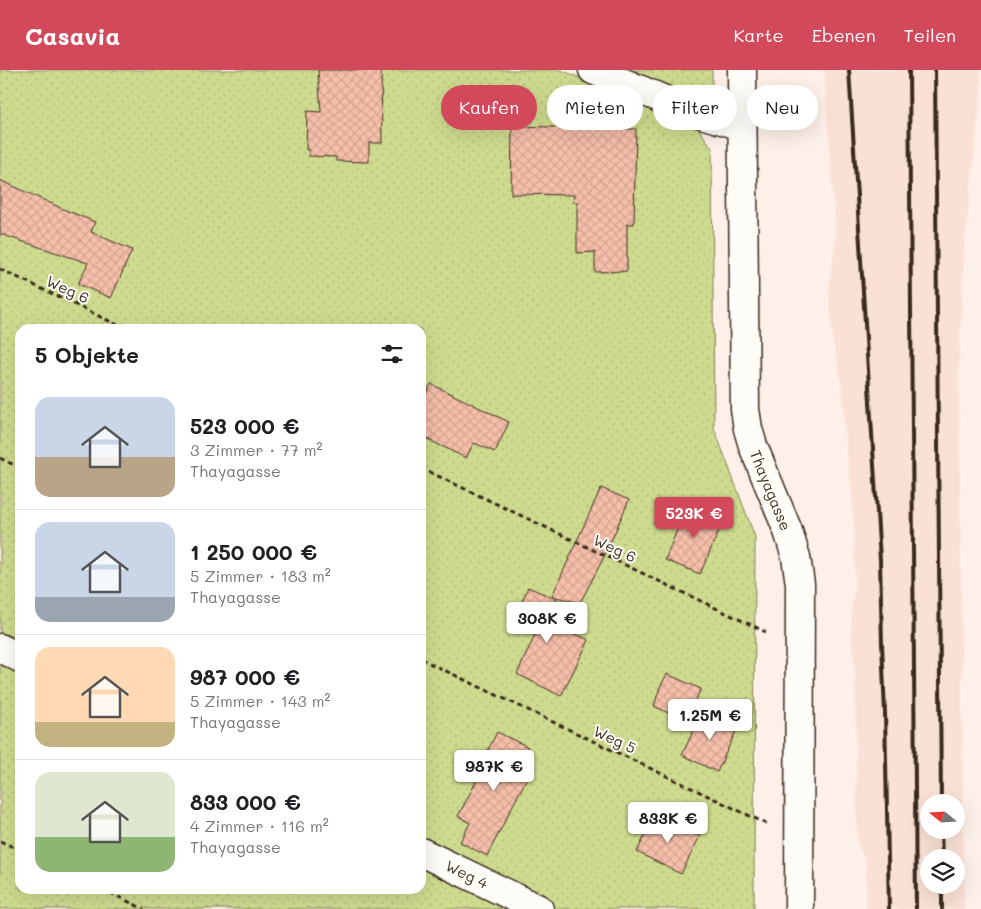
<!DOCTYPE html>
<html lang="de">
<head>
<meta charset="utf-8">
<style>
  :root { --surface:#fff; --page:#f6f6f6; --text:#202124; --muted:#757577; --line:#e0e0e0; --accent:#d1495b }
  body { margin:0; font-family:Mali,sans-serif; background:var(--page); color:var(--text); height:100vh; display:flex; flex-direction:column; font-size:19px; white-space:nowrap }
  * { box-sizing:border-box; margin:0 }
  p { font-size:16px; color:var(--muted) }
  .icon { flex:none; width:28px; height:28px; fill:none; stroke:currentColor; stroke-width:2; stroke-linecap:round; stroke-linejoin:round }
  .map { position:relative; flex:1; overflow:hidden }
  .side { position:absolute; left:15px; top:254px; width:411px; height:570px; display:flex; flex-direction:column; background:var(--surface); border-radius:15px; box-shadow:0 5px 20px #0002 }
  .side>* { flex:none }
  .top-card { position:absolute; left:441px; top:15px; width:464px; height:45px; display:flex; gap:10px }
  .needle { width:32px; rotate:288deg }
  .fabs { position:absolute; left:920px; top:724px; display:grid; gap:10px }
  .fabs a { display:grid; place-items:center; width:45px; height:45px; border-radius:50%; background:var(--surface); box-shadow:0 5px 20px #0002; font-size:25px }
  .price { position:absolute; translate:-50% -42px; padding:0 11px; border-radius:5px; background:#fff; color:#222; font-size:16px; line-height:32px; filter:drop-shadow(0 1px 2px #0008) }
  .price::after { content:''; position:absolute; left:50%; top:30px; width:15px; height:11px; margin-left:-8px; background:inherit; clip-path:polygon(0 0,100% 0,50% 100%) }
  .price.current { background:var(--accent); color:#fff }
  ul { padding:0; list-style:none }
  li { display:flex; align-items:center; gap:15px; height:125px; padding:0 20px }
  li+li { border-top:1px solid var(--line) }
  li span { display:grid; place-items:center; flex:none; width:140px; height:100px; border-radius:15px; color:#555 }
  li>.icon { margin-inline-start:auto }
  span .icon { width:60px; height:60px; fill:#fffc; stroke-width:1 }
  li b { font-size:21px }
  h2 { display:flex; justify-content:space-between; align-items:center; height:60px; padding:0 20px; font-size:21px }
  .pill { padding:0 18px; border-radius:22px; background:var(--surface); box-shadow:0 5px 20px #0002; font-size:18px; line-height:45px }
  .pill.current { background:var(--accent); color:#fff }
  header { display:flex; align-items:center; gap:30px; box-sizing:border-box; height:70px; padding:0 25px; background:var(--accent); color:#fff }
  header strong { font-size:24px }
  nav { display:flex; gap:28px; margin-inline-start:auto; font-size:18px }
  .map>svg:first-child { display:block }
</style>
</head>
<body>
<header>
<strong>Casavia</strong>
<nav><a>Karte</a><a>Ebenen</a><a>Teilen</a></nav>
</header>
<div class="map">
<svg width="981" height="839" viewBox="0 0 981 839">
  <defs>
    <pattern id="grass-dots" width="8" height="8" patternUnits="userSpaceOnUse" patternTransform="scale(1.25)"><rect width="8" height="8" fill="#cedb8f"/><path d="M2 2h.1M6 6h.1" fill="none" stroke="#b2bc7b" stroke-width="1.8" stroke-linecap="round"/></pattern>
    <pattern id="building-cross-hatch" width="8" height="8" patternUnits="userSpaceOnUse" patternTransform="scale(1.25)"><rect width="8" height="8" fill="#f6bfaa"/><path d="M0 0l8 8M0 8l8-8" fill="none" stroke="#d4a492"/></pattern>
  </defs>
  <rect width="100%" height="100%" fill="#fcf0e8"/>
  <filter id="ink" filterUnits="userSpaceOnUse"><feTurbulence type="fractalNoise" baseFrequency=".02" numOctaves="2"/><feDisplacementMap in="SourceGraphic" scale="10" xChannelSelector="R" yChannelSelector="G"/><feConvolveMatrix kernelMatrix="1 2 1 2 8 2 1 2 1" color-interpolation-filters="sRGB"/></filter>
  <g filter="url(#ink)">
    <path fill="#fae1d5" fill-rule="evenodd" d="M824,0H981V22L964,181L959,293L964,839H866V794L857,772L855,595L851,567V540L855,514L854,455L850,406L846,378L843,326L839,299L833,274L829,219L836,166ZM929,732H956V760H929ZM929,788H956V815H929Z"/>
    <g fill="url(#grass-dots)" stroke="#848256" fill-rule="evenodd">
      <path d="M0,0H561L698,58L712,78L714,358L755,467L754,839H0ZM20,259H421V819H20Z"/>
      <polygon points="632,0 712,0 712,17 696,27"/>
    </g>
    <g fill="url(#building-cross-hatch)" stroke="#3b2a1e">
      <polygon points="318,0 381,0 382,73 369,73 369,92 336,91 336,87 309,86 309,80 306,80 307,41 321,42"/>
      <polygon points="512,56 636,59 634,154 627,154 627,201 595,202 595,182 577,183 577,132 573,132 574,125 511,124"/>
      <polygon points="0,110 63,139 95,152 91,162 132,180 111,228 78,214 88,193 0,164"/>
      <polygon points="431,314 509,352 495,382 474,373 466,388 421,366 421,335"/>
      <polygon points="601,418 629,430 605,485 580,533 552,526"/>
      <polygon points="688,432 712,444 711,449 722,454 700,504 665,490"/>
      <polygon points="528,517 558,530 550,553 589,570 561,626 517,604 535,565 512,555"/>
      <polygon points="667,604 701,619 685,651 654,636 660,617"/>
      <polygon points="703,640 738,657 717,702 682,685"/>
      <polygon points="497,662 528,677 522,691 533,696 487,786 460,772 470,753 458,746 476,712 473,710"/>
      <polygon points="655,744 700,766 681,804 637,782"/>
    </g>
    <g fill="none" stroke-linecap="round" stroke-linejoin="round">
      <defs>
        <g id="minor">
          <polyline points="593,0 691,41 742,56"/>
          <polyline points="742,0 745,339 748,359 753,376 788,461 796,487 800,514 799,839"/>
          <polyline points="0,578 20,588"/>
          <polyline points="421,782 539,839"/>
        </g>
      </defs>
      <use href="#minor" stroke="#3b2a1e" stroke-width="31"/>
      <g stroke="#3b2a1e" stroke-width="3" stroke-dasharray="5 4" stroke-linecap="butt">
        <polyline points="0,199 126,259"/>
        <polyline points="0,388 20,398"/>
        <polyline points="421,398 766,562"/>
        <polyline points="421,589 767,754"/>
        <polyline points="0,771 20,780"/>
        <polyline points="102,819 144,839"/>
      </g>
      <use href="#minor" stroke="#fdfcf7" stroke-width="28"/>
      <g stroke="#3b2a1e" stroke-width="4">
        <polyline points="849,0 880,490 882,574 885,643 889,839"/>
        <polyline points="909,0 916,839"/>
        <polyline points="935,0 941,732"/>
        <polyline points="941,760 942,788"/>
        <polyline points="942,815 942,839"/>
      </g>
    </g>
  </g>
  <g text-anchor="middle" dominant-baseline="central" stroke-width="4" stroke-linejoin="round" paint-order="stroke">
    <g font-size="15" fill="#3b2a1e" stroke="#fdfcf7">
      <text transform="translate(68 219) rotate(25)">Weg 6</text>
      <text transform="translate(771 420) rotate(68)">Thayagasse</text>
      <text transform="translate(615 478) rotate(25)">Weg 6</text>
      <text transform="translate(615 669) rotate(25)">Weg 5</text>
      <text transform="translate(467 804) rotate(26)">Weg 4</text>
    </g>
  </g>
</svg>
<div class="fabs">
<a><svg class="needle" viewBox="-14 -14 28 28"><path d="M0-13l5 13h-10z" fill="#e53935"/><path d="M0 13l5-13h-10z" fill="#757577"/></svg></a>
<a><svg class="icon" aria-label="layers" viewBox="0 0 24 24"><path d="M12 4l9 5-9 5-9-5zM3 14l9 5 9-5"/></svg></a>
</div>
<b class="price current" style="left:694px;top:469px">523K €</b>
<b class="price" style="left:547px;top:574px">308K €</b>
<b class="price" style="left:710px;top:671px">1.25M €</b>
<b class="price" style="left:494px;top:722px">987K €</b>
<b class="price" style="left:668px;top:774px">833K €</b>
<div class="top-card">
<a class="pill current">Kaufen</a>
<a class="pill">Mieten</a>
<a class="pill">Filter</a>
<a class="pill">Neu</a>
</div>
<section class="side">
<h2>5 Objekte<svg class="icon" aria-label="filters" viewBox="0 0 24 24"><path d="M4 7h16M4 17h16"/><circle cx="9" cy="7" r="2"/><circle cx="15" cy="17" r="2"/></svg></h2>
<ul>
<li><span style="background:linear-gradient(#c9d6e8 60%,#b9a48a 0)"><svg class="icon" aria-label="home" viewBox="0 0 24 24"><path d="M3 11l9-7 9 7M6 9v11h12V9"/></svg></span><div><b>523 000 €</b><p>3 Zimmer · 77 m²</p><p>Thayagasse</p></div></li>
<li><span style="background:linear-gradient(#c9d6e8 75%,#9aa5b1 0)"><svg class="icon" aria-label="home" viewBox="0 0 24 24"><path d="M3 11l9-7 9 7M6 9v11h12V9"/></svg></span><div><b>1 250 000 €</b><p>5 Zimmer · 183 m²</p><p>Thayagasse</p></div></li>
<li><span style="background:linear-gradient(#ffd9b3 75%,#c2b280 0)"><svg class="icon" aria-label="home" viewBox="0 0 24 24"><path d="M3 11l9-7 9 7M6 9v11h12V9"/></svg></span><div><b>987 000 €</b><p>5 Zimmer · 143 m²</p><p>Thayagasse</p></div></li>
<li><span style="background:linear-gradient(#dfe7d0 65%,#8fb573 0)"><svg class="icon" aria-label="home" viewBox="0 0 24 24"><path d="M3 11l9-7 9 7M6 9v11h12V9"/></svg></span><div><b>833 000 €</b><p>4 Zimmer · 116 m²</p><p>Thayagasse</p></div></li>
</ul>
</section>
</div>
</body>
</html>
